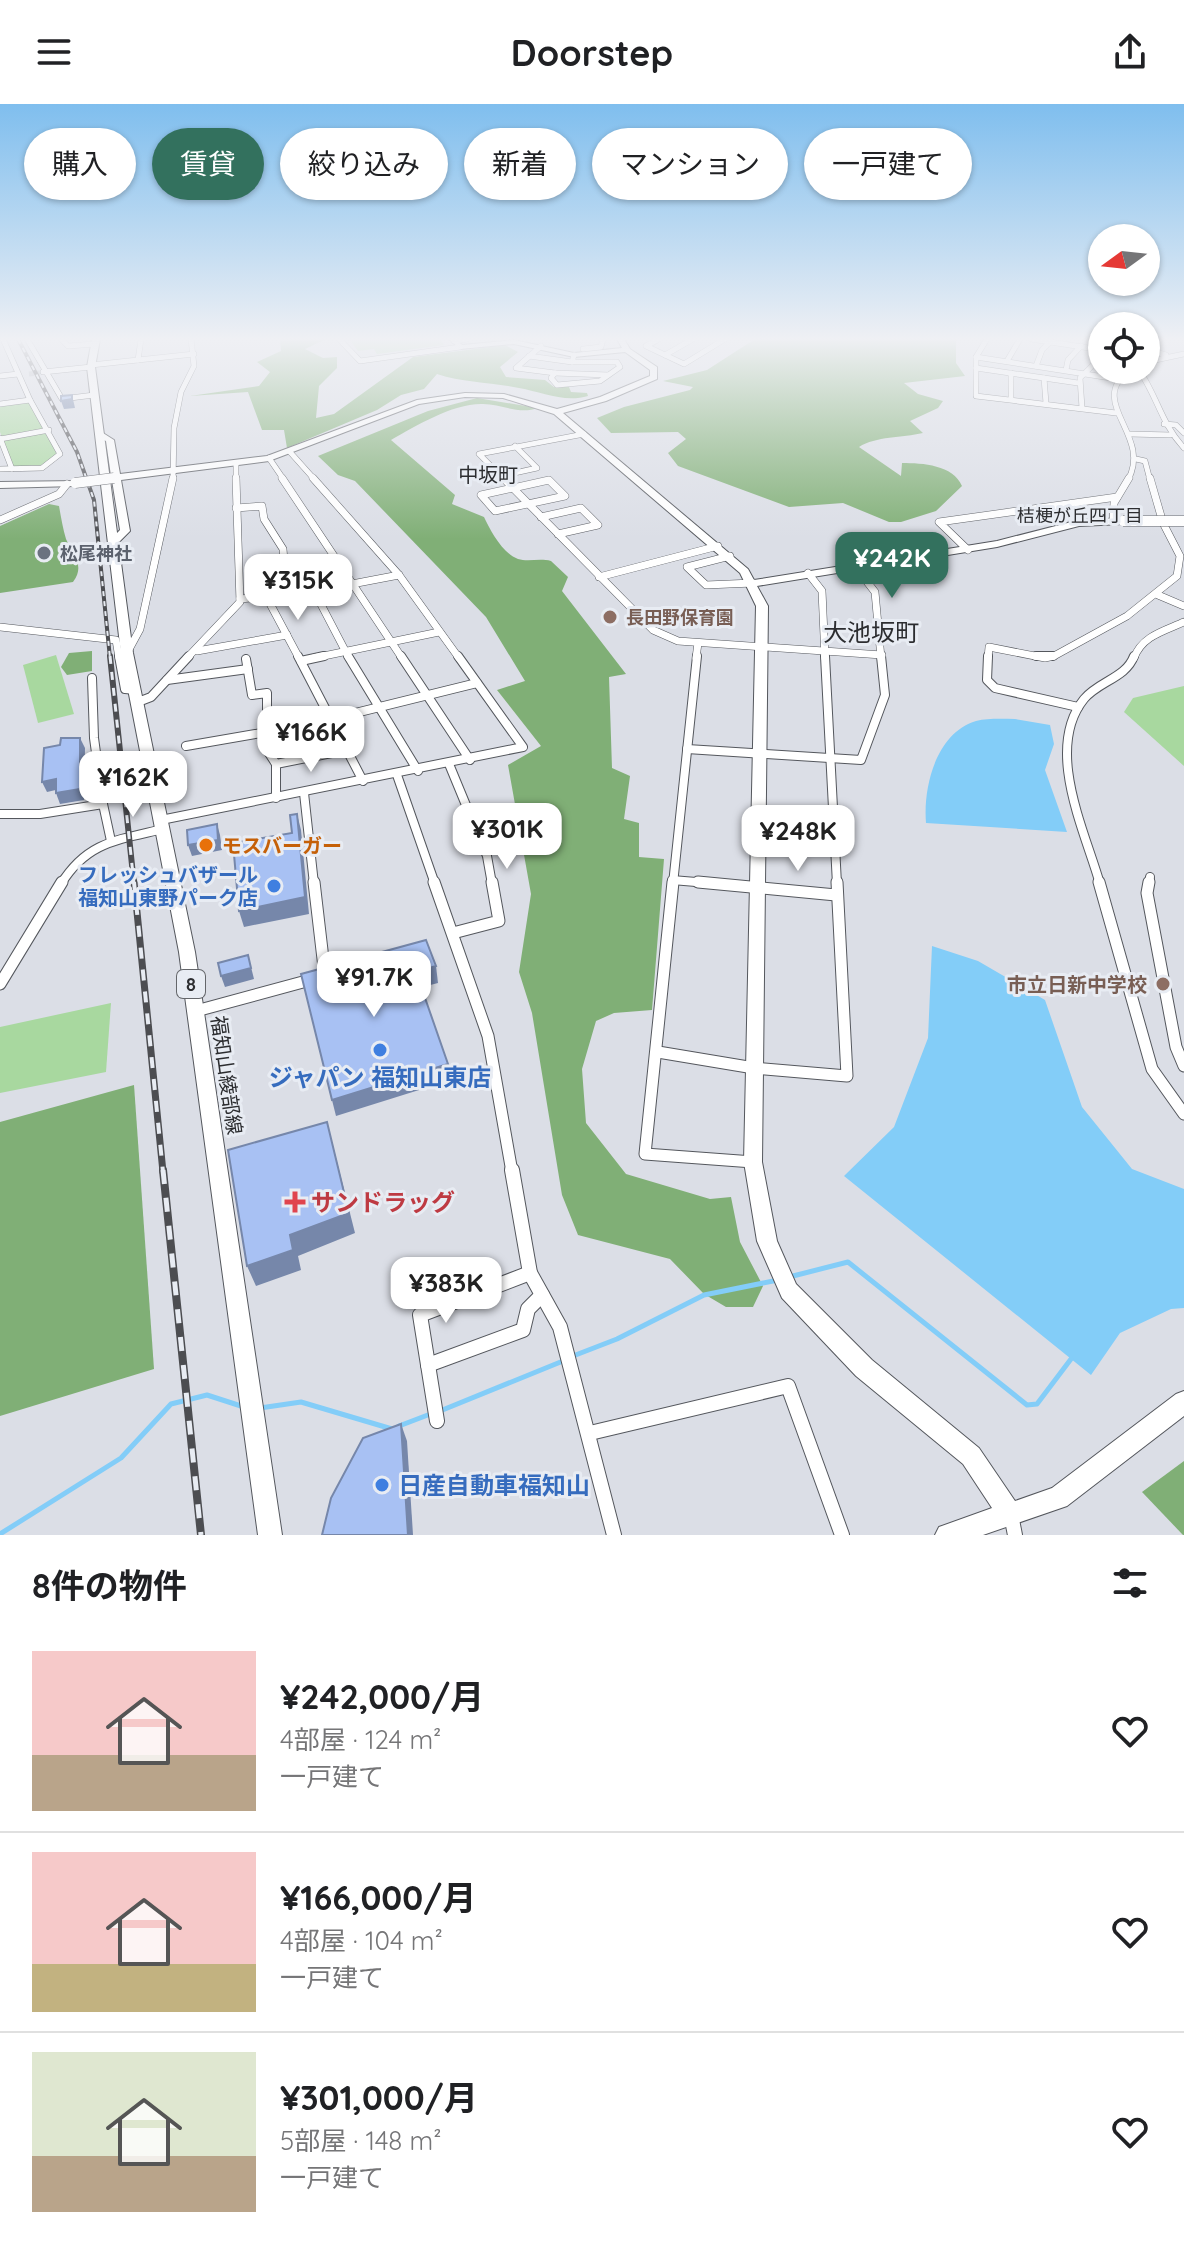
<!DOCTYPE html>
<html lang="ja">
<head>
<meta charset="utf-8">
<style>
  :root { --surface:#fff; --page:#f2f2f2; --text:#202124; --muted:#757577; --line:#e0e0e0; --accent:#33715e }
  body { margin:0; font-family:Quicksand,"Noto Sans JP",sans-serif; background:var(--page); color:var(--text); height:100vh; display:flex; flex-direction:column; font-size:30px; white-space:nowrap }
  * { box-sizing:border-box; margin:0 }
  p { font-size:26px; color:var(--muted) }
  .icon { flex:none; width:44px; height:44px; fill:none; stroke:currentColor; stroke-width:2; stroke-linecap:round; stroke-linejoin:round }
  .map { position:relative; height:1431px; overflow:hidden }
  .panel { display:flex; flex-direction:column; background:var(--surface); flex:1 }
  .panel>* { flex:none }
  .hud { position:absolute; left:24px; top:24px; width:1136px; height:72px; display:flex; gap:16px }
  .needle { width:52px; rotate:255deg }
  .controls { position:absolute; left:1088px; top:120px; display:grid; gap:16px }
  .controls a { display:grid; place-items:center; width:72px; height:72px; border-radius:50%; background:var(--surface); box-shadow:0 2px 6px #0004; font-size:40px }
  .price { position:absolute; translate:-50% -68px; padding:0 18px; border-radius:16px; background:#fff; color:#222; font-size:26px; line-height:52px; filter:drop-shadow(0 2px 4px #0008) }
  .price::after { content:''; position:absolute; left:50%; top:48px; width:24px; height:18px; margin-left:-12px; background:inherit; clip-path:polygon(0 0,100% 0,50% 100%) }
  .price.on { background:var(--accent); color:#fff }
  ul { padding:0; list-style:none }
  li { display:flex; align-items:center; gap:24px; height:200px; padding:0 32px }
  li+li { border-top:2px solid var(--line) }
  li span { display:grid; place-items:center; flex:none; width:224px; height:160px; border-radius:0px; color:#555 }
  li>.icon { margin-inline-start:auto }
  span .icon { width:96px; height:96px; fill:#fffc; stroke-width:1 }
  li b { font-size:34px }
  h2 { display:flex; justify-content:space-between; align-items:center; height:96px; padding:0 32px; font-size:34px }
  .chip { padding:0 28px; border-radius:36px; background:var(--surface); box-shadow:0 2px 6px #0004; font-size:28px; line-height:72px }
  .chip.on { background:var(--accent); color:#fff }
  header { display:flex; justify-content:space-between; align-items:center; height:104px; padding:0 32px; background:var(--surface); font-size:36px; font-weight:800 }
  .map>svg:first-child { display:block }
</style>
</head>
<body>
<header><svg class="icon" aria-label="menu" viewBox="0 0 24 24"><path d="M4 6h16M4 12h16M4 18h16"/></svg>Doorstep<svg class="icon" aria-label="share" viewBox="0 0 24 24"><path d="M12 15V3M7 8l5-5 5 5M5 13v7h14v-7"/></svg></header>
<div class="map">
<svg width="1184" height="1431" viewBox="0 0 1184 1431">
  <rect width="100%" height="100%" fill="#dbdee6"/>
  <g fill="#a8d89f">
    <polygon points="349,235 446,235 441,236 444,241 377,250 374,245 358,247"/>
    <polygon points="31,297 57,351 38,363 14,363 0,328 0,301"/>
    <polygon points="56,551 74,610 38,619 23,561"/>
    <polygon points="1184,582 1184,662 1124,608 1133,594"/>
    <polygon points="111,899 106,968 0,989 0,923"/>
  </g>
  <g fill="#80af76">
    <path d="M280,235H326L305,245L323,254L337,253V264L319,282L316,314L334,310L413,253L505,241L518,248L500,263L506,273L545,276L554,283H569L571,288L587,289L588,292C564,299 542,288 519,284C491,278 464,279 437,270L424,285L401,291L377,306L287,344L284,326H262L248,288L190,292L259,282L270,268L257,258L281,247Z"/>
    <path d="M755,235H956V259L965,272L904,279L918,290L943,297L938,304L910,317L923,329C902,334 876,332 859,343L901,372L902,359C923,359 953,361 962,382L936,407L901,418H889L843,399L789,403L678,362L668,349L686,335L678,328L611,329L597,314L624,303L690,286L693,283L663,277L707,266Z"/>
    <path d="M477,294L538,304C519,311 501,300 483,300C453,299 416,322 391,336L455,391L452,400L484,413C490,426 503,450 518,455C528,458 540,454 551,457L568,473L562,487L626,570L609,573L612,664L630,672L624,715L639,719V753L664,755L652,906L614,909L596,917L582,965L586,1019L626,1070L710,1095L731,1093L740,1138L763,1182L753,1203H726L704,1190L670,1155L578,1131L562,1091L532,909L519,868L531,790L508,661L541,642L497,586L525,577L486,513L355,377L338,371L318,352L428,307Z"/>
    <path d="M49,400L59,402C61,413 63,425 66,435C72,450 86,461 73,478L0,489V422Z"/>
    <polygon points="92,547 92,567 67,571 61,563 69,549"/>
    <polygon points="134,981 154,1265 0,1312 0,1018"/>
    <polygon points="1184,1357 1184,1431 1183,1431 1142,1388"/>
  </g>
  <g fill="#83cdf8">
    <path d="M1015,615L1050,621L1054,640L1045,666L1067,728L926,719C923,683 936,629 976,617C988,614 1003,615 1015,615Z"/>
    <polygon points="932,842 978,857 1045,896 1082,1003 1132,1065 1184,1085 1184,1204 1171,1205 1120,1229 1091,1271 844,1072 894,1023 928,934"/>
  </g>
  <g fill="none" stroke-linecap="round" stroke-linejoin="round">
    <g stroke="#83cdf8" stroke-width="5">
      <polyline points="789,1173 848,1158 1027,1301 1037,1300 1071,1255"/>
      <polyline points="573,1252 617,1235 704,1191 778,1176"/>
      <polyline points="260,1304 301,1298 392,1325"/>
      <polyline points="440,1307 563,1257"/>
      <polyline points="399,1322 433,1309"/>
      <polyline points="0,1430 121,1354 171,1300 207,1291 241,1302"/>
    </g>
    <polyline stroke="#b8bbc2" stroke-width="5" stroke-dasharray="5 3" stroke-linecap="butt" points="29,270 40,269"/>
    <defs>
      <g id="street-far4">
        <polyline points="27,235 62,295 94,291"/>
        <polyline points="61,235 68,242 95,240"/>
        <polyline points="339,235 360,257 460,243"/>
        <polyline points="659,235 646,242 684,260 725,235"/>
        <polyline points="987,235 976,253 976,292 1116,309"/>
        <polyline points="1031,235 1102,246"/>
        <polyline points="454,237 467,235"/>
        <polyline points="541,242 516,264 555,269 551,274 557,281 600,277 620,263 617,258 572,258 574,251"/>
        <polyline points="583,245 601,243 603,235"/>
        <polyline points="1146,245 1166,251"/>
        <polyline points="665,251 693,235"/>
        <polyline points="529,252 572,258"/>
        <polyline points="976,253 1117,275"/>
        <polyline points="138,256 141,235"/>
        <polyline points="1007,257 1020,235"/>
        <polyline points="1146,258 1184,250"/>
        <polyline points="91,261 194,250"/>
        <polyline points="1036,262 1042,246 1051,237"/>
        <polyline points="976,264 1078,279"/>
        <polyline points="1066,266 1068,256 1081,242"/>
        <path d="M1139,266C1158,294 1161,319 1184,344"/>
        <polyline points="43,268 91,263"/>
        <polyline points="555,269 608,271"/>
        <polyline points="1011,269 1011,295"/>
        <polyline points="0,272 18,270"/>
        <polyline points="1044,274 1046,299"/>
        <polyline points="0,300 30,296"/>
        <polyline points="1082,304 1080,274 1102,252"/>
        <polyline points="1164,320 1176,321 1184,329"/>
        <polyline points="1130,330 1171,331"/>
        <polyline points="0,334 12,365"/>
        <polyline points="0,335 49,326"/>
        <polyline points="290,348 315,376"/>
        <polyline points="269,354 284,376"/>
        <polyline points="1136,355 1145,357 1150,376"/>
        <polyline points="236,359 236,376"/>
        <polyline points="0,365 42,364 60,350 30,296 3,235"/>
        <polyline points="501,372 537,364 515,342"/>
        <polyline points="173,376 174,324 181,288 194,262 191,235"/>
        <polyline points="505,376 479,350 584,330"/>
        <path d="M1128,376C1153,331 1085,298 1130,266"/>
      </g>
      <g id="street-far3">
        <polyline points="282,374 402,554"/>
        <polyline points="313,374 399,471 459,554"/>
        <polyline points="503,374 653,526 678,537 882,551"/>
        <polygon points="549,376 565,392 495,407 481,391"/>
        <polyline points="236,404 262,402 264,415 283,445 287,491"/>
        <polyline points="541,413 581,404 598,421 558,430"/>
        <polyline points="0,416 59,390 67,380"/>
        <polyline points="1113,417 1114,399 1129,374"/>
        <polyline points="968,446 939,418 1117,393"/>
        <polyline points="730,452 687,463 706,481 753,479"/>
        <polyline points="854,461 875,488 881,554"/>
        <polyline points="808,469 822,487 825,554"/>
        <polyline points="599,473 718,442"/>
        <polyline points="314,487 349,554"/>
        <polyline points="1158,491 1184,502"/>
        <polyline points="267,494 299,554"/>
        <polyline points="240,495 310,488 399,471"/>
        <polyline points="0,523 116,536 119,554"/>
        <polyline points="197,547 287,531"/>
        <polyline points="127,549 140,525 173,374"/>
        <polyline points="187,554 240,498 236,374"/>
        <polyline points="314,554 439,528"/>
        <polyline points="696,554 698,539"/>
        <polyline points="988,554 989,543 1045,554 1054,552 1127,512 1177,472 1180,452 1163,419 1150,374"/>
        <path d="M1134,554C1142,532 1164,527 1184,518"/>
      </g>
      <g id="street-far2">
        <polyline points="119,552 125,585 136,586"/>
        <polyline points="298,552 363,677"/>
        <polyline points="348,552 418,667"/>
        <polyline points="401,552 470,656"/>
        <polyline points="825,552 837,780"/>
        <polyline points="988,552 987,576 995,584 1078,603"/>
        <polyline points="1036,552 1053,552"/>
        <polyline points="246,555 252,591 267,589 267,646 276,660"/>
        <polyline points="301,557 324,552"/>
        <polyline points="92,574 94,634 103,700"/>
        <polyline points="167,576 248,565"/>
        <polyline points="138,598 151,593 189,552"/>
        <polyline points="331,615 477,579"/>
        <polyline points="186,642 267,628"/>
        <polyline points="687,645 861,656 885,591 881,552"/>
        <polyline points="449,660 487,752 492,780"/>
        <polyline points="397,671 435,780"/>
        <polyline points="304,689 314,780"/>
        <polyline points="276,694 276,660 347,646"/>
        <polyline points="0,710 40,710 103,700 111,737"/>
        <polyline points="161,716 523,643 458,552"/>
        <polyline points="672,776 720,780"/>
        <path d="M61,780C87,738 117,736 163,725"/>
        <polyline points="673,780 697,552"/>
        <path d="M1100,780C1085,727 1044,645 1084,595C1099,577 1126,574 1134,552"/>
        <polyline points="1149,780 1150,773"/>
      </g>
      <g id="street-far1">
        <polyline points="434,778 488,932 512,1068"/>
        <polyline points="673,778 645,1050 753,1058"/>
        <polyline points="698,778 836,791"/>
        <polyline points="1099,778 1152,965 1184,1010"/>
        <polyline points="1149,778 1147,789 1176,943 1184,962"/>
        <polyline points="453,829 499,817 492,778"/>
        <polyline points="0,880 62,778"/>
        <polyline points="196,907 325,872 314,778"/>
        <polyline points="658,948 754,964 847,972 837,778"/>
      </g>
      <g id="street">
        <polyline points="512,1066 530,1169 560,1223 614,1431"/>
        <polyline points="428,1261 523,1226 528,1205 542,1191"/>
        <polyline points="437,1317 420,1211 530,1169"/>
        <polyline points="590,1329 788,1282 842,1431"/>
        <polyline points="1011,1411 1015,1431"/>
      </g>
      <g id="secondary">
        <polygon points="449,235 456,235 462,241 514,236 574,249 622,244 617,235 624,235 630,245 657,263 657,275 606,297 563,309 748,465 754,476 997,437 1079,416 1123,414 1128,417 1123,420 1079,422 997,443 757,482 768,502 762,1058 777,1137 796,1180 872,1256 979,1344 1015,1397 1052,1384 1176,1290 1184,1287 1184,1312 1067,1402 983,1431 935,1431 939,1423 992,1404 963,1360 856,1272 782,1194 757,1137 744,1058 756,502 740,469 554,310 503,294 465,293 419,300 269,357 121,376 130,427 119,438 110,436 120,426 112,376 109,374 111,372 106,337 97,333 97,329 103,329 114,336 120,370 267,352 417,296 465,289 504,290 557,305 600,293 650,272 650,266 625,248 574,253 514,240 460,245"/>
        <polygon points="78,377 80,379 75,382 0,384 0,378"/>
      </g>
      <polygon id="primary" points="92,235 100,235 95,263 133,549 195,848 282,1431 258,1431 179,848 121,549 87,263"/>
    </defs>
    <use href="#street-far4" stroke="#54575d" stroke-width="6"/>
    <use href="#street-far3" stroke="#54575d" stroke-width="8"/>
    <use href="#street-far2" stroke="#54575d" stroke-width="10"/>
    <use href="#street-far1" stroke="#54575d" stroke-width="13"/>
    <use href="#street" stroke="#54575d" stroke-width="16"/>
    <use href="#secondary" stroke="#54575d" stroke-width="2"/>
    <use href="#primary" stroke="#54575d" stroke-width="2"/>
    <use href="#street-far4" stroke="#fff" stroke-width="5"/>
    <use href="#street-far3" stroke="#fff" stroke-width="7"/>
    <use href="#street-far2" stroke="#fff" stroke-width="8"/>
    <use href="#street-far1" stroke="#fff" stroke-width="11"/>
    <use href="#street" stroke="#fff" stroke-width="14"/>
    <use href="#secondary" fill="#fff" fill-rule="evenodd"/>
    <use href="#primary" fill="#fff" fill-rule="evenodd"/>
    <defs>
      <polyline id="rail-far3" points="18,235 77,348 94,396 110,554"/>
      <polyline id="rail-far2" points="110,552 134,780"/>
      <polyline id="rail-far1" points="134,778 163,1068"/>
      <polyline id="rail" points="163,1066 201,1431"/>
    </defs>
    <use href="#rail-far3" stroke="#4c4d51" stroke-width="4"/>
    <use href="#rail-far2" stroke="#4c4d51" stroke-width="6"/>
    <use href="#rail-far1" stroke="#4c4d51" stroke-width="7"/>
    <use href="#rail" stroke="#4c4d51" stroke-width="8"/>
    <use href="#rail-far3" stroke="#e8ecf3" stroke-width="2" stroke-dasharray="5" stroke-linecap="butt"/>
    <use href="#rail-far2" stroke="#e8ecf3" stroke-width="3" stroke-dasharray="8" stroke-linecap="butt"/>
    <use href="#rail-far1" stroke="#e8ecf3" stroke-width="4" stroke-dasharray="11" stroke-linecap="butt"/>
    <use href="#rail" stroke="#e8ecf3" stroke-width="5" stroke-dasharray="14" stroke-linecap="butt"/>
    <defs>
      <polyline id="secondary-bridge-far1" points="98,376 114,374"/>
      <g id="secondary-bridge">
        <polyline points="75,379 114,374"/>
        <polyline points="1123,417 1184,417"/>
      </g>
    </defs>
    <use href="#secondary-bridge-far1" stroke="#54575d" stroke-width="9" stroke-linecap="butt"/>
    <use href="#secondary-bridge" stroke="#54575d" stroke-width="11" stroke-linecap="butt"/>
    <use href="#secondary-bridge-far1" stroke="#fff" stroke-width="8"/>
    <use href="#secondary-bridge" stroke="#fff" stroke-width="10"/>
  </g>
  <g fill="#7687aa">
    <polygon points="72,291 75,304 64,305 61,297"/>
    <polygon points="80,634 85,644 84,696 60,700 56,689"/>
    <polygon points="56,675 60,685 47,688 42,678"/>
    <polygon points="297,710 301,726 309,810 244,823 239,807 305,793"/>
    <polygon points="217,720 220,731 222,746 192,752 188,741"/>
    <polygon points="248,851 254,875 225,883 221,872"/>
    <polygon points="436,862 438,879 419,884 416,868"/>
    <polygon points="448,960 451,976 336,1012 332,996"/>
    <polygon points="327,1018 355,1129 298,1152 301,1166 256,1182 247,1162 290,1131"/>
    <polygon points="401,1320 407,1337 413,1431 408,1431"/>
  </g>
  <g fill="#a8c1f3" stroke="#7687aa" stroke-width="2">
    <polygon points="72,291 72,295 61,297 61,292"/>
    <polygon points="61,634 80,634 80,685 56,689 56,675 42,678 44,644 60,641"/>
    <polygon points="297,710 305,793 239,807 233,739 292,729 290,711"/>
    <polygon points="217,720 218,736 188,741 187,726"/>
    <polygon points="426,836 436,862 416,868 448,960 332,996 301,870"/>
    <polygon points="248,851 251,864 221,872 218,859"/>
    <polygon points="327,1018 349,1109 290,1131 293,1146 247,1162 228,1046"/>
    <polygon points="401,1320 408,1431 322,1431 331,1394 363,1334"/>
  </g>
  <linearGradient id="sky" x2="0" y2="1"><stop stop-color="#7fbeee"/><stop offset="0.54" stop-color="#eff0f4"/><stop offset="1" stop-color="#eff0f4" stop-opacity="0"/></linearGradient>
  <rect width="1184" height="435" fill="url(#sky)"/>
  <circle fill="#6b7280" stroke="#e8ecf3" stroke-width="3" cx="44" cy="449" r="8"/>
  <g fill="#8d6e63" stroke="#e8ecf3" stroke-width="3">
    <circle cx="610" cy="513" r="8"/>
    <circle cx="1163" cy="880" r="8"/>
  </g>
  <circle fill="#e8710a" stroke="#e8ecf3" stroke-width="3" cx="206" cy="741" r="8"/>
  <g fill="#3f7fe0" stroke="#e8ecf3" stroke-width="3">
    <circle cx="274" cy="782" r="8"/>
    <circle cx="380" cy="946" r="8"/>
    <circle cx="382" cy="1381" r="8"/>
  </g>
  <path fill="#e0444e" stroke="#e8ecf3" stroke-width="3" d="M291 1086h8v8h8v8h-8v8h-8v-8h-8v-8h8z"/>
  <g text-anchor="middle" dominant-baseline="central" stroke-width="6" stroke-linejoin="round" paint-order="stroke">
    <g font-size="18" fill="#2c2d30" stroke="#e8ecf3">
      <text x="1080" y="411">桔梗が丘四丁目</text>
    </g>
    <g font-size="18" font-weight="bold" fill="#5b616d" stroke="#e8ecf3" text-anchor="start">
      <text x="60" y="449">松尾神社</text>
    </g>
    <g font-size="18" font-weight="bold" fill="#785e54" stroke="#e8ecf3" text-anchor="start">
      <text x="626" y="513">長田野保育園</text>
    </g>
    <rect fill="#e8ecf3" stroke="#64666a" stroke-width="2" x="177" y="866" width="28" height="28" rx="6"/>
    <g font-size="18" font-weight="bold" fill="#2c2d30">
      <text x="191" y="880">8</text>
    </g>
    <g font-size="20" fill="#2c2d30" stroke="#e8ecf3">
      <text x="488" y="370">中坂町</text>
    </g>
    <g font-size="20" font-weight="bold" fill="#c56008" stroke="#e8ecf3" text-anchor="start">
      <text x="222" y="741">モスバーガー</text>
    </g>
    <g font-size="20" font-weight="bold" fill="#366cbe" stroke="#e8ecf3" text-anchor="end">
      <text x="258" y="770">フレッシュバザール<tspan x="258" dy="23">福知山東野パーク店</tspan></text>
    </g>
    <g font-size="20" font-weight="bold" fill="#785e54" stroke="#e8ecf3" text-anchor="end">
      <text x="1147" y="880">市立日新中学校</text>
    </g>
    <g font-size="20" fill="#2c2d30" stroke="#e8ecf3">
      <text transform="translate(227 971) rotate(82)">福知山綾部線</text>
    </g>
    <g font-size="24" fill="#2c2d30" stroke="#e8ecf3">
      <text x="871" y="528">大池坂町</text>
    </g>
    <g font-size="24" font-weight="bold" fill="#366cbe" stroke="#e8ecf3">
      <text x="380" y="973">ジャパン 福知山東店</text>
      <text x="398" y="1381" text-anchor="start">日産自動車福知山</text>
    </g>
    <g font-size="24" font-weight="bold" fill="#be3a42" stroke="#e8ecf3" text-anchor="start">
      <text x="311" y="1098">サンドラッグ</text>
    </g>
  </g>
</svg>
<div class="controls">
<a><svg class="needle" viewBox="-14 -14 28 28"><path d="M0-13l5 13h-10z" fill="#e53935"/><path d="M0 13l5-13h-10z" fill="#757577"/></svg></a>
<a><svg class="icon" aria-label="locate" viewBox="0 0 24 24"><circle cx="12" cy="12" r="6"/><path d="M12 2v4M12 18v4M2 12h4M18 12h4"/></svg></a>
</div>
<b class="price on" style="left:892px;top:496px">¥242K</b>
<b class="price" style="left:298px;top:518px">¥315K</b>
<b class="price" style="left:311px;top:670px">¥166K</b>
<b class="price" style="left:133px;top:715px">¥162K</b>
<b class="price" style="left:507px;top:767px">¥301K</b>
<b class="price" style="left:798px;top:769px">¥248K</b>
<b class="price" style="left:374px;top:915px">¥91.7K</b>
<b class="price" style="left:446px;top:1221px">¥383K</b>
<div class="hud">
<a class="chip">購入</a>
<a class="chip on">賃貸</a>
<a class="chip">絞り込み</a>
<a class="chip">新着</a>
<a class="chip">マンション</a>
<a class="chip">一戸建て</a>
</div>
</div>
<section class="panel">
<h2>8件の物件<svg class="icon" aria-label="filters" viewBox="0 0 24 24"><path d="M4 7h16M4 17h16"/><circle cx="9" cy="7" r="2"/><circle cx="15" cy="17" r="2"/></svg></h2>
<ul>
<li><span style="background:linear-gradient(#f6c9c9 65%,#b9a48a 0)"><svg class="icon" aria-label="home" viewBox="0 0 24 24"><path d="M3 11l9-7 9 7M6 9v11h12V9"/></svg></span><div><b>¥242,000/月</b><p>4部屋 · 124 m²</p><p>一戸建て</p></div><svg class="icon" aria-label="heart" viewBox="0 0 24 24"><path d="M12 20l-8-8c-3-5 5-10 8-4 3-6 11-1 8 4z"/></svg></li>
<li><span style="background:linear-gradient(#f6c9c9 70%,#c2b280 0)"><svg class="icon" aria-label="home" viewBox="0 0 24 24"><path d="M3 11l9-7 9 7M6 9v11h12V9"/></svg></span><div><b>¥166,000/月</b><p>4部屋 · 104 m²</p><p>一戸建て</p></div><svg class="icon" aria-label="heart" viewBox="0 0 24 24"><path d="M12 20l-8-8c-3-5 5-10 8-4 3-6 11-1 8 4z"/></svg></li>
<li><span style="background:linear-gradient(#dfe7d0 65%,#b9a48a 0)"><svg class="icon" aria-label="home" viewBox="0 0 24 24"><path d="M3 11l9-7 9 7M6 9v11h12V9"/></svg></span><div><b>¥301,000/月</b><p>5部屋 · 148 m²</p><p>一戸建て</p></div><svg class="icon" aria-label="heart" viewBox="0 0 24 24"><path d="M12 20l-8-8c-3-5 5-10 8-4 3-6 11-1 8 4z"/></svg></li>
</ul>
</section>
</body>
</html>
